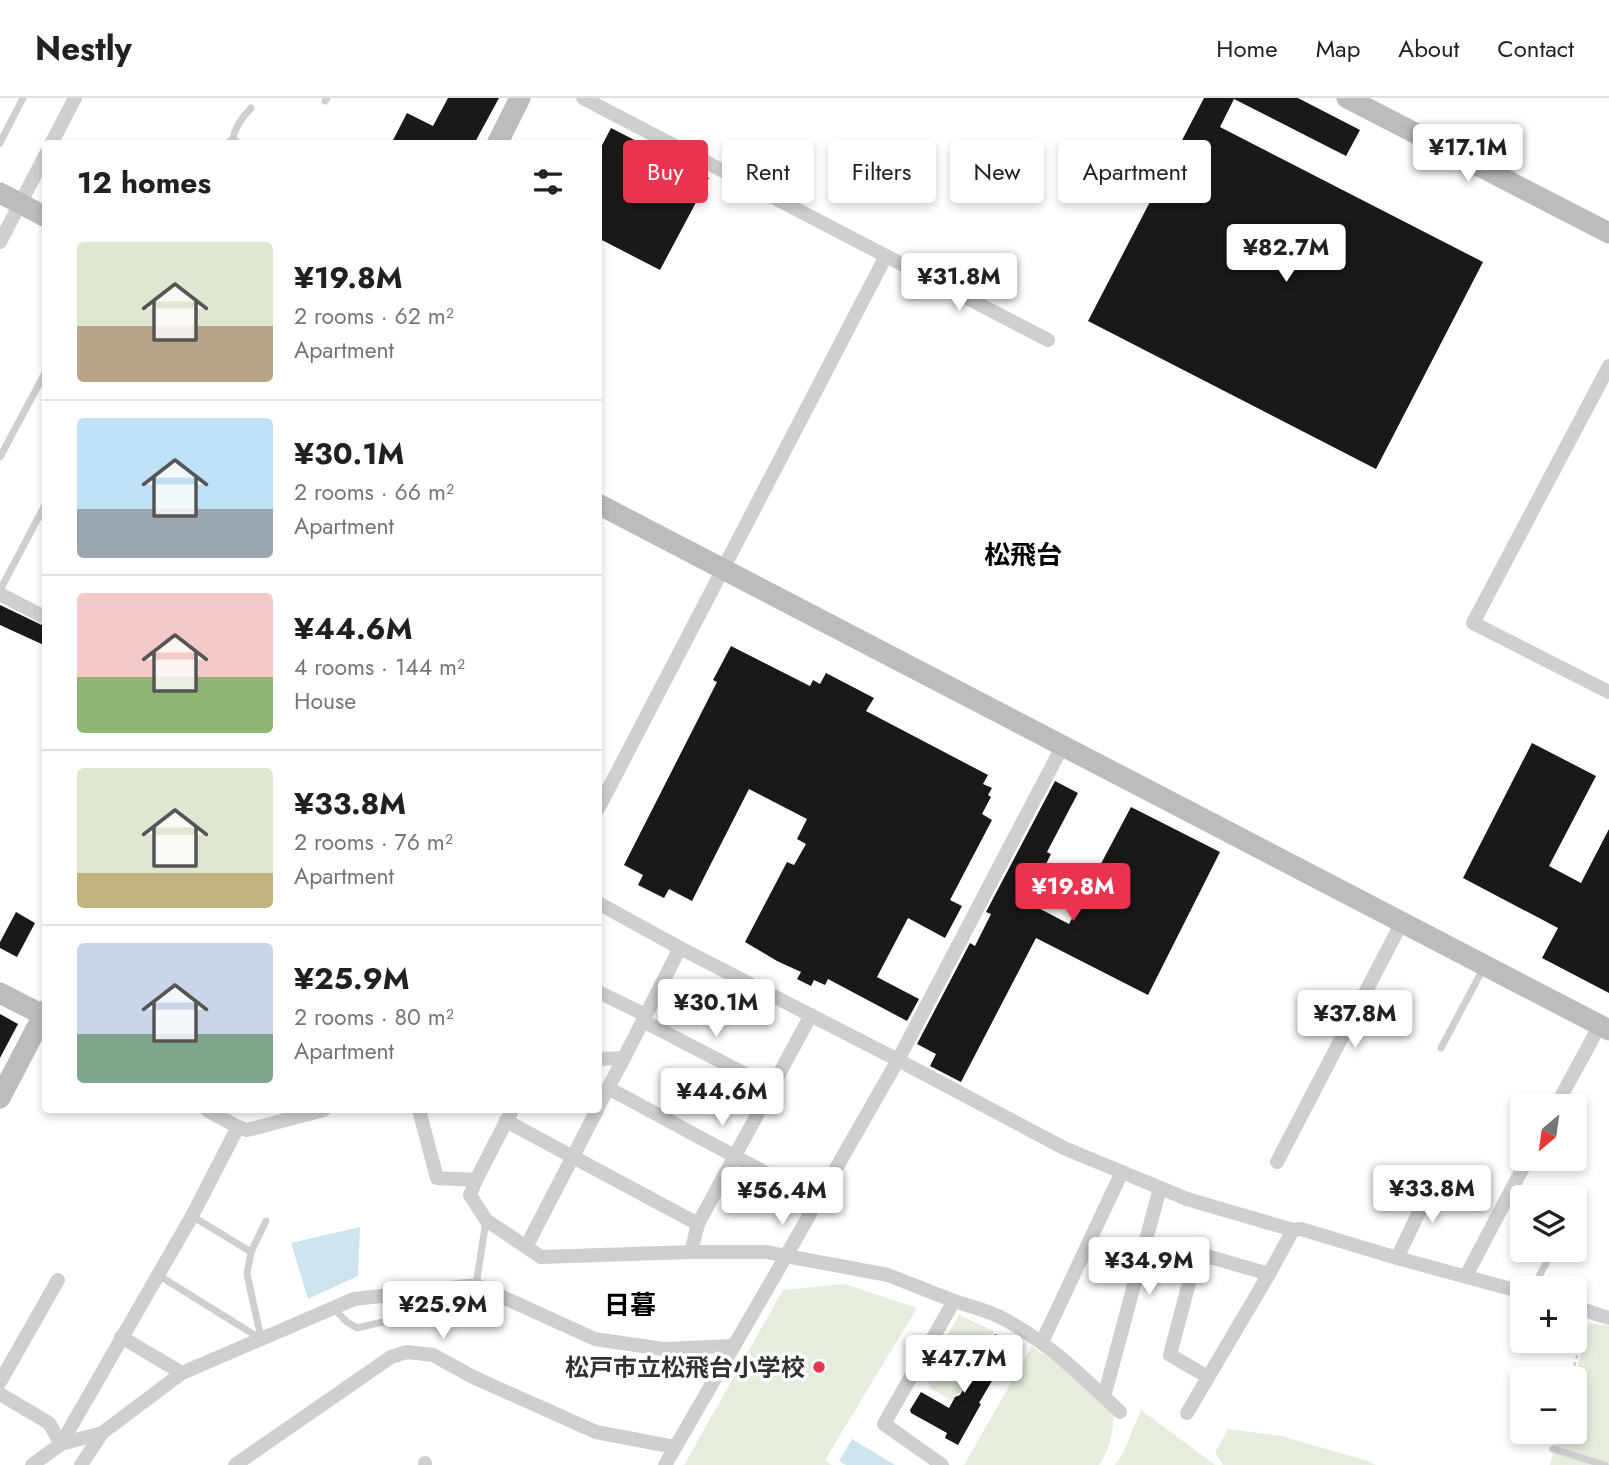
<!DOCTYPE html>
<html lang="en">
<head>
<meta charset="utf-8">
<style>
  :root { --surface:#fff; --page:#f6f6f6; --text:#202124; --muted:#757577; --line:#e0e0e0; --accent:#ea344f }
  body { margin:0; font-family:Jost,"Noto Sans JP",sans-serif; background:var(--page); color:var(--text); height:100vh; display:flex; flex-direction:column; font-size:26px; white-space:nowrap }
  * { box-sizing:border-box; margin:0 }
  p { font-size:23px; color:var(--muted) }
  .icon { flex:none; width:38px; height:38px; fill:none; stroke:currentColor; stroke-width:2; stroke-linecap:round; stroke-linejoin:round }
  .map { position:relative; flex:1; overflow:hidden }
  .details { position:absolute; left:42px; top:42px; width:560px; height:973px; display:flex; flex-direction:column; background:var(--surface); border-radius:7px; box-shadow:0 4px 10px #0003 }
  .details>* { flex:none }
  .banner { position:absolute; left:623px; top:42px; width:665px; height:63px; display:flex; gap:14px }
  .needle { width:46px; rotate:209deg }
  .tools { position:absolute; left:1510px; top:996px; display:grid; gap:14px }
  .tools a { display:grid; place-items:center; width:77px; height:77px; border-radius:7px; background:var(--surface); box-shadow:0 4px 10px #0003; font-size:35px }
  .price { position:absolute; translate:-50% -60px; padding:0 16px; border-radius:7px; background:#fff; color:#222; font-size:23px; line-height:46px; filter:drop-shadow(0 2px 4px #0008) }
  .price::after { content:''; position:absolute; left:50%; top:42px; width:21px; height:16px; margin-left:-10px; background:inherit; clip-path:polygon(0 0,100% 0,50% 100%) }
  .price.selected { background:var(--accent); color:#fff }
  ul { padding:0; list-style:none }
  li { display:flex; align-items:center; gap:21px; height:175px; padding:0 35px }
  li+li { border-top:2px solid var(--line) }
  li span { display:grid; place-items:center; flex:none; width:196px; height:140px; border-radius:7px; color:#555 }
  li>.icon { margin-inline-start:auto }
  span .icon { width:84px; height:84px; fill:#fffc; stroke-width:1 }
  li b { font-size:30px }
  h2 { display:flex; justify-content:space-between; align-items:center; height:84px; padding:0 35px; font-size:30px }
  .pill { padding:0 24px; border-radius:7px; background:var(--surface); box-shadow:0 4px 10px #0003; font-size:24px; line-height:63px }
  .pill.selected { background:var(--accent); color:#fff }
  header { display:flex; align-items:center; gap:42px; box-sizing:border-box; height:98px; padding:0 35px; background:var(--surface); border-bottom:2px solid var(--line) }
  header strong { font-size:33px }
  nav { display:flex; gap:38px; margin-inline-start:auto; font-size:24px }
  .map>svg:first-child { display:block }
</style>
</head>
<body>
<header>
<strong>Nestly</strong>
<nav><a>Home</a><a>Map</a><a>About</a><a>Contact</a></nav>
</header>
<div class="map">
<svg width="1609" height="1367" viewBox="0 0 1609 1367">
  <rect width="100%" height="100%" fill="#fff"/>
  <g fill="#e6ecde">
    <polygon points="845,1186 917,1210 825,1362 832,1367 684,1367 783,1192"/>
    <polygon points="959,1217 994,1233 961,1293 951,1302 930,1290 926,1274"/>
    <polygon points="1589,1225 1609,1228 1609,1367 1550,1367 1559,1334 1575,1334 1574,1281"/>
    <path d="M1032,1248L1067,1273L1114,1318C1112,1337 1110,1351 1099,1367H964Z"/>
    <polygon points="1141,1312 1215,1367 1115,1367 1122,1357"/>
    <polygon points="1228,1331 1281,1338 1368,1363 1376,1367 1223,1367 1215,1355"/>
  </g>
  <g fill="#cde4ee">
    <polygon points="360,1129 358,1178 308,1201 291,1145"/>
    <polygon points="852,1341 895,1367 846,1367 839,1363"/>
  </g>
  <g fill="#191919">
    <polygon points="448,0 499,0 474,46 391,46 407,15 433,28"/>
    <polygon points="1204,0 1298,0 1360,32 1346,58 1234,1 1220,29 1483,164 1376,371 1088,223"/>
    <polygon points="611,30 709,80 660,172 598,140 598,55"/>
    <polygon points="0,507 46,529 46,548 0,527"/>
    <polygon points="731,548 810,588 813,582 820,586 826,575 874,600 866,613 988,677 983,686 992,690 988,697 991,699 982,716 992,722 950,802 962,808 945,840 908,820 877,879 919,901 907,923 828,881 825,887 814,882 811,888 797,881 801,874 777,863 745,844 787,764 794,767 806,746 797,741 807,721 749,691 692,803 669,791 664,800 638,787 643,777 624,767 717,584 713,582"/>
    <polygon points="1532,645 1596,678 1549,768 1581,785 1609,731 1609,895 1542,860 1558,830 1463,780"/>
    <polygon points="1055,683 1078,695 1047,754 1051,756 1027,804 1069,826 1131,709 1220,754 1148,897 1036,840 961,984 930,968 936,956 917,946 970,845 975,848 991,816 986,814"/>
    <polygon points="16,814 35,825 17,859 0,850 0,844"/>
    <polygon points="0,916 18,926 0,960"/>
    <polygon points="995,1236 1013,1247 979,1305 981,1306 958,1347 945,1340 947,1335 911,1315 910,1312 921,1294 949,1310 955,1299 960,1297"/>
  </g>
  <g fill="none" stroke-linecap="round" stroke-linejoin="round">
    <polyline stroke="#cfcfcf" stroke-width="2.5" stroke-dasharray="3.5 3.5" stroke-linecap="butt" points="1571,1281 1585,1227"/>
    <g stroke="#cfcfcf" stroke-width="7">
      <polyline points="325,3 327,0"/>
      <polyline points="0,45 23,0"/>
      <path d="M233,45C232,33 243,18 251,10"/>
      <polyline points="0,359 46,273"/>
      <polyline points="0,492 46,405"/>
      <polyline points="1441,950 1483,871"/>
      <polyline points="192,1118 251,1154"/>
      <polyline points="158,1177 261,1241"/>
      <polyline points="476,1187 486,1123"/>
      <polyline points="1533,1190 1553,1152"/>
      <polyline points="332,1209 347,1224 357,1230 400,1220 450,1223 459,1218 469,1188"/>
      <polyline points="261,1240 247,1176 251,1154 266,1123"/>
      <polyline points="1553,1351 1605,1367"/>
    </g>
    <g stroke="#cfcfcf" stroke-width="14">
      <polyline points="583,0 886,158 598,711"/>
      <polyline points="51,46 75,0"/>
      <polyline points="232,46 234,46"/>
      <polyline points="0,144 46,56"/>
      <polyline points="886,158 1048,242"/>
      <polyline points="1609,268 1473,525 1609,594"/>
      <polyline points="0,496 46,520"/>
      <polyline points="598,805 680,850 898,962 1064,1050 1187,1101 1293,1132 1301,1131 1397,1160 1522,1194"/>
      <polyline points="598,894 646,917"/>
      <polyline points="643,923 772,990"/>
      <polyline points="598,961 624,960 680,850"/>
      <polyline points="608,990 818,1103"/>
      <polyline points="1556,1008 1600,927"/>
      <polyline points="598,1009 624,960"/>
      <polyline points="207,1012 238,1029 247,1032 324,1012"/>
      <polyline points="419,1012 437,1080 476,1082"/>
      <polyline points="512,1012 476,1082 470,1097 486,1122 541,1159 691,1154 767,1154 786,1158 898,962 1063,647"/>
      <polyline points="506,1023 698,1126"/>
      <polyline points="1277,1064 1402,824"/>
      <polyline points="526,1149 597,1012"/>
      <polyline points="691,1154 698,1126 811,917"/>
      <polyline points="1397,1160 1436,1079"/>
      <polyline points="1466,1178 1528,1060"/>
      <path d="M954,1203C969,1208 986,1212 1000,1219C1046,1242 1083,1279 1120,1314"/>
      <polyline points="1575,1209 1609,1220"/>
      <polyline points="121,1239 182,1275"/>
      <polyline points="1042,1244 1122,1074"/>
      <polyline points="1208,1279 1170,1257 1195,1162 1203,1157 1269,1176"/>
      <polyline points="0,1284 58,1182"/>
      <polyline points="0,1296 49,1325 61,1346"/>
      <polyline points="1104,1299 1160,1090"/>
      <polyline points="1187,1315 1269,1176 1293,1132"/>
      <polyline points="61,1346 192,1118 238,1029"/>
      <polyline points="32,1367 61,1346 102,1335 182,1275 354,1201 476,1187 595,1241 663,1251 733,1248"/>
      <polyline points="81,1367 102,1335"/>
      <polyline points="235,1367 391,1259 407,1254 433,1257 473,1279 596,1334 675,1349"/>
      <polyline points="425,1367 425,1365"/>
      <polyline points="665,1367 786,1158 888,1177 954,1203 884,1326 942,1367"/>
    </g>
    <g stroke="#bcbcbc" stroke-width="21">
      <polyline points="1347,0 1609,135"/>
      <polyline points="497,46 520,0"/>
      <polyline points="0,95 46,119"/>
      <polyline points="598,406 1609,932"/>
      <polyline points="0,895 43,917"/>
      <polyline points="0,1000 46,912"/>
    </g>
  </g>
  <circle fill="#ea344f" stroke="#fff" stroke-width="2.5" cx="819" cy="1269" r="7"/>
  <g text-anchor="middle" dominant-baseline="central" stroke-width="7" stroke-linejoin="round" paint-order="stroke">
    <g font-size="24" font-weight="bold" fill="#323232" stroke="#fff" text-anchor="end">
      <text x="805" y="1269">松戸市立松飛台小学校</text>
    </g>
    <g font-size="26" font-weight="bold" fill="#000" stroke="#fff">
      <text x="1023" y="457">松飛台</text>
      <text x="630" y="1207">日暮</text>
    </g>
  </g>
</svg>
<div class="tools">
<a><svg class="needle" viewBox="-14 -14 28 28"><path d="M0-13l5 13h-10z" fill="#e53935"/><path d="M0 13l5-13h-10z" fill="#757577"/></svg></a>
<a><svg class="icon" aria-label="layers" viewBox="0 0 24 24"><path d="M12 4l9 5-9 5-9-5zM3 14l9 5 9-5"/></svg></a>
<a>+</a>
<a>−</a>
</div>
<b class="price" style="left:1468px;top:86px">¥17.1M</b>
<b class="price" style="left:1286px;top:186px">¥82.7M</b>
<b class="price" style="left:959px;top:215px">¥31.8M</b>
<b class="price selected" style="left:1073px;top:825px">¥19.8M</b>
<b class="price" style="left:716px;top:941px">¥30.1M</b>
<b class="price" style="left:1355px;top:952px">¥37.8M</b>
<b class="price" style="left:722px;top:1030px">¥44.6M</b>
<b class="price" style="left:1432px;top:1127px">¥33.8M</b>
<b class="price" style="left:782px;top:1129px">¥56.4M</b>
<b class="price" style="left:1149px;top:1199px">¥34.9M</b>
<b class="price" style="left:443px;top:1243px">¥25.9M</b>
<b class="price" style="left:964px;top:1297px">¥47.7M</b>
<div class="banner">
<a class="pill selected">Buy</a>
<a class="pill">Rent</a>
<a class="pill">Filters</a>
<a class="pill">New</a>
<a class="pill">Apartment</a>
</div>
<section class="details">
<h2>12 homes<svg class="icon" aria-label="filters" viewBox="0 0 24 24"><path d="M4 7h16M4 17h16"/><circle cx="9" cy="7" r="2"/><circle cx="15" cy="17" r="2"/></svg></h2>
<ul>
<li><span style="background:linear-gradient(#dfe7d0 60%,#b9a48a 0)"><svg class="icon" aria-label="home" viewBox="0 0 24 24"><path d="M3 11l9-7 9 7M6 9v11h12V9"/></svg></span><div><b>¥19.8M</b><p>2 rooms · 62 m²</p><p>Apartment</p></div></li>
<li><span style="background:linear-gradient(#bfe0f5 65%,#9aa5b1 0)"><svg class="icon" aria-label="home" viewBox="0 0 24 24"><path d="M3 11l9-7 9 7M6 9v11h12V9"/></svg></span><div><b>¥30.1M</b><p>2 rooms · 66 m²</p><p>Apartment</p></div></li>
<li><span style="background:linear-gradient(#f6c9c9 60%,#8fb573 0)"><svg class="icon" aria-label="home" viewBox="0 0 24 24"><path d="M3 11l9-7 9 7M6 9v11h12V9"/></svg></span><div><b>¥44.6M</b><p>4 rooms · 144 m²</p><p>House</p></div></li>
<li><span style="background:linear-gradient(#dfe7d0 75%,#c2b280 0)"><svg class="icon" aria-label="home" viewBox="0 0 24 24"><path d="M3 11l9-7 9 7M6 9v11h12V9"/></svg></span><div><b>¥33.8M</b><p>2 rooms · 76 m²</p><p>Apartment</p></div></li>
<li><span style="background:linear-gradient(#c9d6e8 65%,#7fa58c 0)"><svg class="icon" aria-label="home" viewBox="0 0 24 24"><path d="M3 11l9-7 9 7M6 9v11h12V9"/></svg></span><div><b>¥25.9M</b><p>2 rooms · 80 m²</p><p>Apartment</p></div></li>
</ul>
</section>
</div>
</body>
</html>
